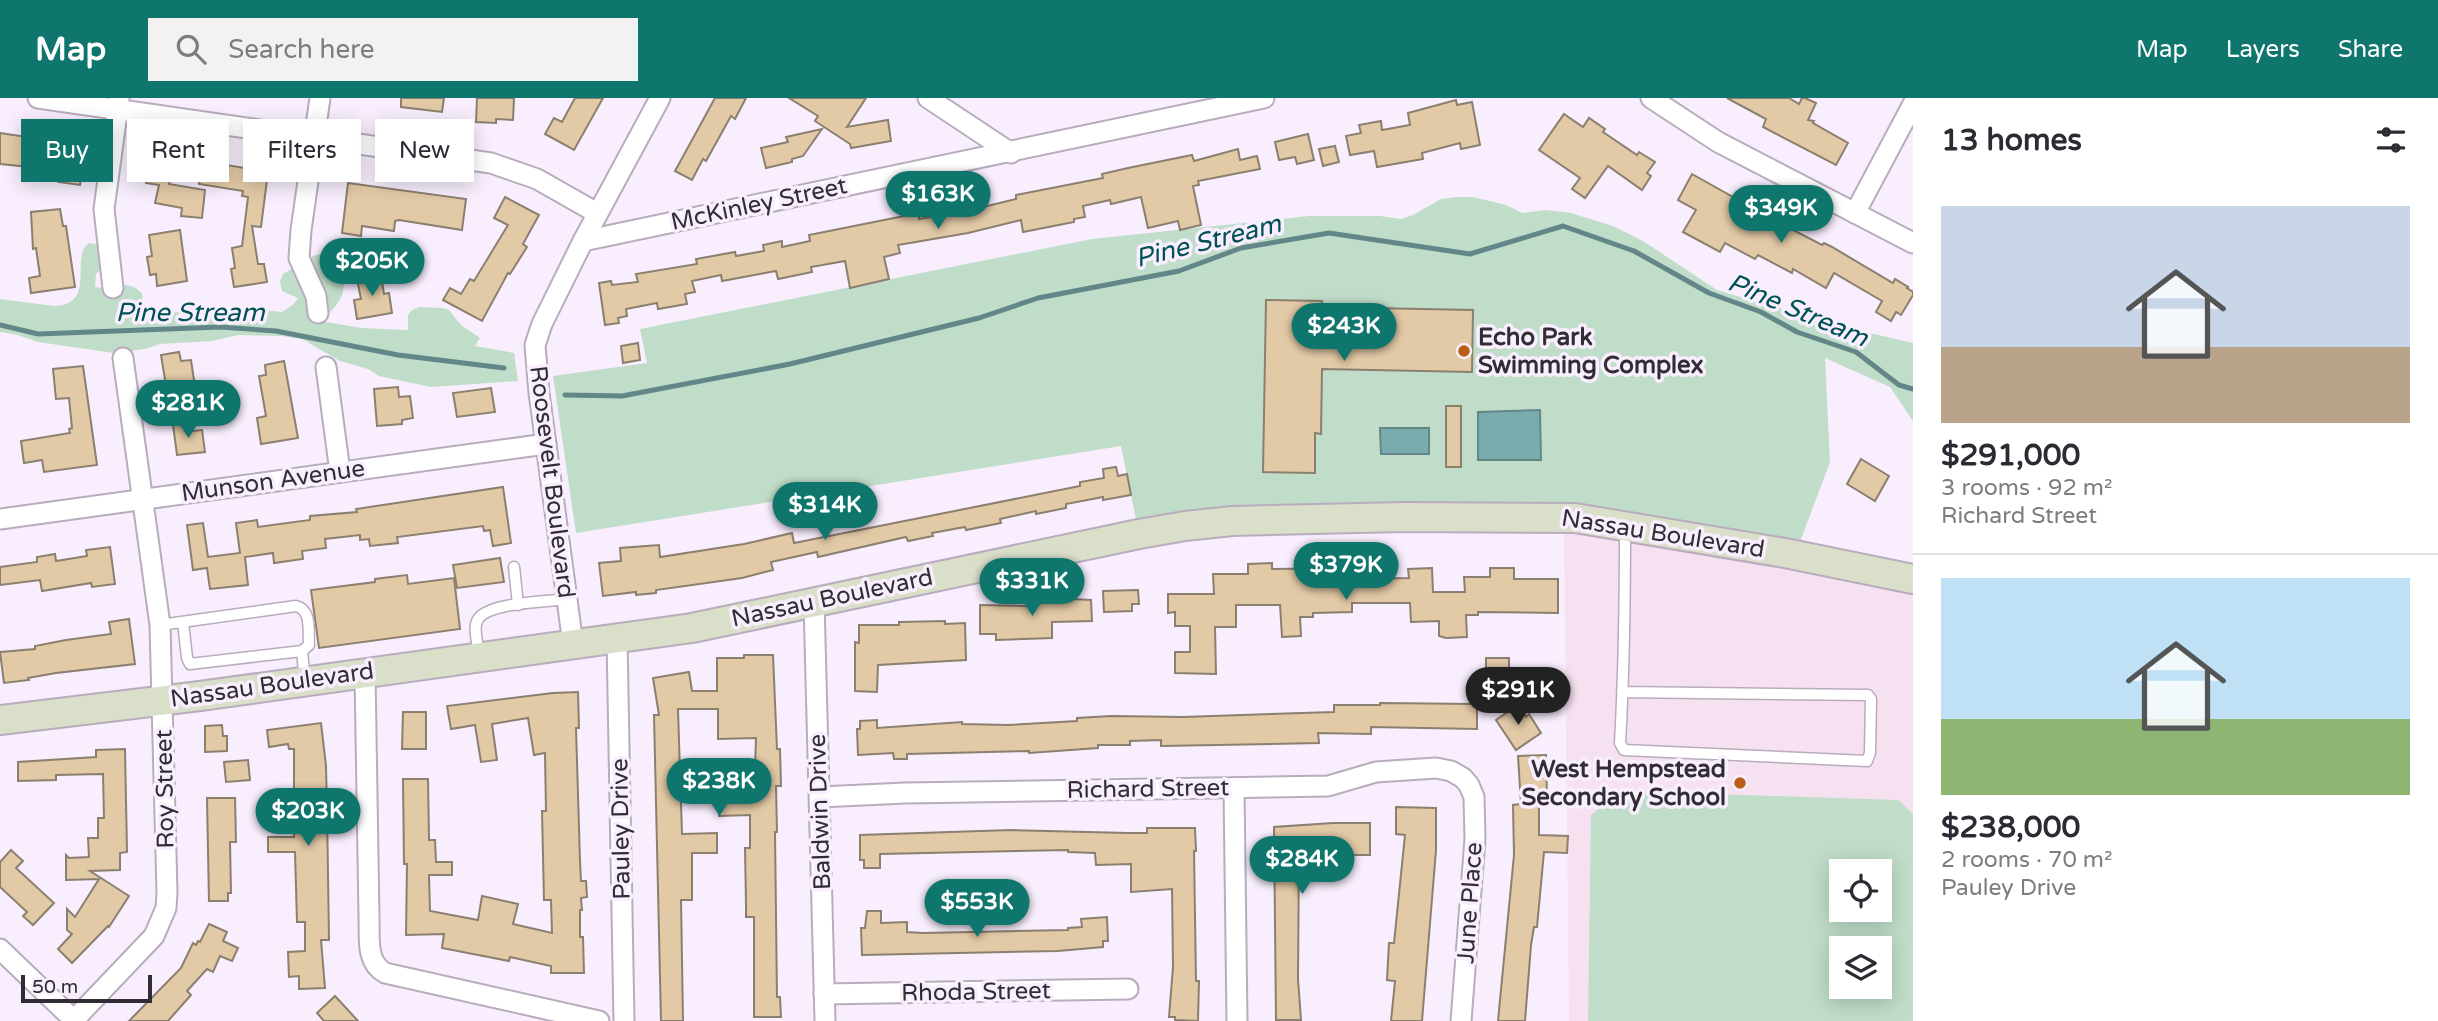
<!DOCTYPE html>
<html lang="en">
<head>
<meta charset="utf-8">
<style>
  :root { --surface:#fff; --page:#f2f2f3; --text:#2b2b33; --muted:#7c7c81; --line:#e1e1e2; --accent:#0f766e }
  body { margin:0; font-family:"Varela Round",sans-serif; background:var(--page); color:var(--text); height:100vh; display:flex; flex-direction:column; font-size:26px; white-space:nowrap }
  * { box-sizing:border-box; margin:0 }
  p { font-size:23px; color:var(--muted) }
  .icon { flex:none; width:38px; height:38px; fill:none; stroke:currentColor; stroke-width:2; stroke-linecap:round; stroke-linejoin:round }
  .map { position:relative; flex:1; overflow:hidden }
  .sheet { display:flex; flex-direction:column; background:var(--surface); width:525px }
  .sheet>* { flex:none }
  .hud { position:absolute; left:21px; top:21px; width:665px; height:63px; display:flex; gap:14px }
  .buttons { position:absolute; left:1829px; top:761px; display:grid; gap:14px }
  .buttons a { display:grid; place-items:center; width:63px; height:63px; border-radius:0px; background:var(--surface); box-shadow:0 4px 18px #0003; font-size:35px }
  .scale { position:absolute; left:21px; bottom:18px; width:131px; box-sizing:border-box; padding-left:7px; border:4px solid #322d34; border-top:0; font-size:19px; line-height:24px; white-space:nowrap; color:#322d34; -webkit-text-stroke:5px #f8eefd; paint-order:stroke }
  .price { position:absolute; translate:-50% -60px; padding:0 16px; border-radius:24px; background:var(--accent); color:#fff; font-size:23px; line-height:46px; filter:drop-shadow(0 2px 4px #0008) }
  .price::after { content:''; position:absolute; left:50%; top:42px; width:21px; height:16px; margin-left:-10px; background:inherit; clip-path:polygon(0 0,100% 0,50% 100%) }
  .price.selected { background:#222; color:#fff }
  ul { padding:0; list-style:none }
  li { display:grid; align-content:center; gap:14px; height:371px; padding:0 28px }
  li+li { border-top:2px solid var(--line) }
  li span { display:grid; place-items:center; height:217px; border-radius:0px; color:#555 }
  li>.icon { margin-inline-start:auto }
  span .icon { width:126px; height:126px; fill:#fffc; stroke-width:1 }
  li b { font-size:30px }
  h2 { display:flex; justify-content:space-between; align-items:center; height:84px; padding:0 28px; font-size:30px }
  .tag { padding:0 24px; border-radius:0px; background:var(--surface); box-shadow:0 4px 18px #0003; font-size:24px; line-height:63px }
  .tag.selected { background:var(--accent); color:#fff }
  header { display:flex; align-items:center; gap:42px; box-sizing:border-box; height:98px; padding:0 35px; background:var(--accent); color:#fff }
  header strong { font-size:33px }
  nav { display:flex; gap:38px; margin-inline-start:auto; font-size:24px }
  .search { width:490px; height:63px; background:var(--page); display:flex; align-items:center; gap:18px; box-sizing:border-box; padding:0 24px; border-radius:0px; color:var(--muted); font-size:26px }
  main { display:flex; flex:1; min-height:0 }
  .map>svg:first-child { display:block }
</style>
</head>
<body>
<header>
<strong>Map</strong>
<div class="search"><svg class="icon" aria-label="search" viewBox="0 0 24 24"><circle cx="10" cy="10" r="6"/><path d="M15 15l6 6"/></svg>Search here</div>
<nav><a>Map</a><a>Layers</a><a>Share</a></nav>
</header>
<main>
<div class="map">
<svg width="1913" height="923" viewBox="0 0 1913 923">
  <rect width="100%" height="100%" fill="#f8eefd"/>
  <path fill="#f6e1f0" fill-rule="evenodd" d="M1564,425L1913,487V923H1569ZM1841,774H1880V812H1841ZM1841,850H1880V889H1841Z"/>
  <g fill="#c0ddc9" fill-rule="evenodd">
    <polygon points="1457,99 1473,99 1506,107 1522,115 1546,112 1571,115 1613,128 1643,143 1717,192 1852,231 1913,245 1913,323 1890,289 1825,260 1830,364 1795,457 1602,423 1139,436 1121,348 576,435 553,278 647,265 640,231 1092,141 1309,118 1380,118 1401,121 1413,117 1441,101"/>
    <path d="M89,145L100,147L102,170L96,176L95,189C113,192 127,180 142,195L143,207L137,215L200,214L233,209L282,214L294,206L298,200L282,193L280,183L283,176L313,158L322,155L331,156C351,188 347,199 321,223L361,230L408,232V217L412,212L419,209L443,210L449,212L461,227L480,240L475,248L514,255L518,283L431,289L379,278L368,271L340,263L302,241L282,238L238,237L212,243L160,246L145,251L114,255L38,244L18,237L0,234V201L54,208C98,207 69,158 89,145Z"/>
    <path d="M1622,693L1898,702L1913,716V923H1588L1591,717ZM1841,774H1880V812H1841ZM1841,850H1880V889H1841Z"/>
  </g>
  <g fill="#78acad" stroke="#638689" stroke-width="2">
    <polygon points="1540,312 1541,362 1478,362 1478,314"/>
    <polygon points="1380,330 1429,330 1429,356 1381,356"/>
  </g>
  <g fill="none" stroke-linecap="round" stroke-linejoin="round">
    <g stroke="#638689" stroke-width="5">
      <polyline points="0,227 38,236 220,229 276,233 398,257 504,270"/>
      <polyline points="565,297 622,298 790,266 979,220 1038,200 1179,173 1241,150 1329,135 1470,156 1563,128 1634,153 1709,195 1761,214 1797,234 1856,254 1899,287 1913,291"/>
    </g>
  </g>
  <g fill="#e3caa7" stroke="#8b7f6f" stroke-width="2">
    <polygon points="401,0 444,0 442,14 401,9"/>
    <polygon points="477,0 514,0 513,22 496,21 496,25 476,24"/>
    <polygon points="575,0 603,0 574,52 545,36 554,20 562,24"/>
    <polygon points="715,0 746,0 735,21 731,18 706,63 703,61 692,82 675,73"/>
    <polygon points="789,0 866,0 847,29 888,22 891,43 851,50 850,46 815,23 818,18"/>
    <polygon points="1727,0 1789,0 1799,6 1802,0 1805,0 1816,5 1808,22 1814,23 1813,25 1848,45 1836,67 1763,29 1766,21"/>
    <polygon points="1456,2 1457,7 1472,4 1480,47 1461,51 1460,45 1422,55 1423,61 1377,69 1374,53 1350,57 1346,38 1361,35 1359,27 1381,23 1382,32 1410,27 1408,15"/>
    <polygon points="1564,16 1583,29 1589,20 1605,31 1603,34 1637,57 1639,54 1655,64 1647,75 1651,78 1642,92 1608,68 1585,100 1572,91 1580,80 1539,52"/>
    <polygon points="822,31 803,58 792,61 792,64 766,70 761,50 788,44 786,39"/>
    <polygon points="0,35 34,40 34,45 62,49 63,44 86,47 80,87 58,84 59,72 0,66"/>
    <polygon points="1308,36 1314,62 1297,66 1295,59 1279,62 1275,44"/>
    <polygon points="1335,48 1339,64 1323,68 1319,51"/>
    <polygon points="1238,51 1240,62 1257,58 1260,71 1198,83 1199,87 1193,88 1201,127 1180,132 1178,123 1148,130 1141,99 1111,106 1110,102 1083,108 1085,119 1074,121 1074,124 1023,134 1021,122 968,135 898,147 900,155 884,159 889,181 850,190 845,163 811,169 812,174 778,181 776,173 722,183 721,177 692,183 695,194 685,196 687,206 658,211 657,205 626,211 627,218 618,220 619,225 605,227 599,185 611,183 612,187 638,184 636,176 697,166 696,161 735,154 736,158 764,153 763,147 782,143 782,149 810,143 809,137 919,115 919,121 975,111 1016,101 1016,97 1103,80 1102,76 1128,70 1192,57 1194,63"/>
    <polygon points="151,56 174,61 169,86 205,92 202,120 181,118 182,110 155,105 159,87 146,85"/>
    <polygon points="203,63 268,74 261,129 252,128 258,166 264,166 267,184 234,189 231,171 235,170 232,150 242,148 248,99 242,98 243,93 199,86"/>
    <polygon points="1692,76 1776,123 1822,147 1824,145 1832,149 1893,185 1895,181 1908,189 1907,190 1913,194 1913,197 1901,217 1896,214 1891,223 1876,214 1882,203 1834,175 1826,190 1793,171 1792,175 1758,157 1755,161 1725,145 1720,154 1683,134 1696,112 1678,102"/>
    <polygon points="348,85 466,101 462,132 399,122 395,123 394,133 362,128 361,138 342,135"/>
    <polygon points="505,99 539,117 523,146 527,149 510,176 508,175 482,223 443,202 450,190 461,196 470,181 474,183 508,127 494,120"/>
    <polygon points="60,111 63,128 66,128 75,189 31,195 29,180 40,178 36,150 33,151 31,114"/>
    <polygon points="180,132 187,183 157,188 156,176 150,177 147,159 152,158 149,137"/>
    <polygon points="381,177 384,196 389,195 392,215 357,221 354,202 361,201 357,181"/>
    <polygon points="1266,202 1322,203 1322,209 1473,212 1472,274 1322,271 1321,336 1315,335 1315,375 1263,374"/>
    <polygon points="638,245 640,262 623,265 621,248"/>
    <polygon points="179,254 181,263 191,262 195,289 167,294 161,257"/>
    <polygon points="284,263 298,340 261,346 257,320 266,318 259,278 266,277 265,267"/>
    <polygon points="83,268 97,367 44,374 42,362 24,365 21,343 70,335 69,331 72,330 69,300 56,301 53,271"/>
    <polygon points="398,289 399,299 410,298 413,320 402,322 402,326 377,328 374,291"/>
    <polygon points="491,290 495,314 457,319 453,295"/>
    <rect x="1446" y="308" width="15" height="61"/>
    <polygon points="192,325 193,333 202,332 205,354 177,357 173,327"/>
    <polygon points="1861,361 1889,378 1875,403 1847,386"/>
    <polygon points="1116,369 1118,378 1127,376 1131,397 1103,402 1103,399 1066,406 1066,410 1036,416 1036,413 1000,421 1001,425 966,432 965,429 932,435 933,438 908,443 906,439 818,459 817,454 771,464 773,472 742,480 656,492 656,495 636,497 636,494 603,498 599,465 621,463 620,450 659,447 660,459 744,446 792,435 794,445 1080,388 1080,384 1104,380 1103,371"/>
    <polygon points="503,389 511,445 493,448 490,432 484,433 483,428 397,439 398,445 370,448 369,441 360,442 360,437 325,441 326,450 302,453 303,461 274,465 273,455 245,459 248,487 210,491 207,470 193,472 187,427 203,425 208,459 240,455 236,425 257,422 258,429 310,422 310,418 357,414 356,411"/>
    <polygon points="110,449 115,486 92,489 91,485 42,493 40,482 0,487 0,469 37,464 37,459 55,456 56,463 87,458 86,452"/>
    <polygon points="500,460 504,484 457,490 453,467"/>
    <polygon points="1272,465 1272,471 1351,470 1351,481 1409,480 1408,471 1432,470 1433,494 1465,494 1464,479 1490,479 1490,470 1514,470 1514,481 1558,481 1558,515 1478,514 1478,517 1466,517 1467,539 1446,540 1439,538 1439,523 1411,524 1410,505 1352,505 1352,514 1313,515 1313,519 1300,519 1301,538 1282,539 1280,507 1236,507 1236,529 1215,529 1216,576 1175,575 1175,554 1190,554 1190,528 1175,528 1175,514 1168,515 1168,496 1214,496 1213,476 1248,476 1248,466"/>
    <polygon points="407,477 408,486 454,480 460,531 319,550 311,492 375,484 375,481"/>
    <polygon points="1138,492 1139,506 1132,506 1132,513 1104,514 1103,493"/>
    <polygon points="1073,501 1091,502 1092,523 1052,524 1052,540 996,542 996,536 980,536 980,507 1028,508 1028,502"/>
    <polygon points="129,521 135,566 56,575 28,580 29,582 4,585 0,554 35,551 35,548 66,542 111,536 109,524"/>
    <polygon points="945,523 945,526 965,525 966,562 878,567 877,594 855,593 855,544 859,545 859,527 899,527 899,524"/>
    <polygon points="744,557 773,557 777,651 780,651 781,688 776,688 777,734 775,734 777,899 780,899 781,919 754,919 754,819 746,819 746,806 745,750 750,750 750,717 719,718 719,704 747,704 747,669 755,669 756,640 718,641 718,611 678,611 682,736 717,735 717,755 692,755 692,802 681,802 683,923 661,923 654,617 659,617 653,580 689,574 692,593 717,593 717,560 744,560"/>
    <rect x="1486" y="560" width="23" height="20"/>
    <polygon points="578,594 579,630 576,630 580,763 581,783 586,783 587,799 581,800 582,812 580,812 580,839 583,839 584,875 551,875 551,868 510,859 509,863 442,850 444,836 406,837 407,766 404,766 403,681 428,681 429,742 435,742 436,764 452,764 452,777 429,777 430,813 478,822 482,798 518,806 513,826 552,835 551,802 544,802 542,713 546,713 545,655 534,657 528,620 492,626 497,662 481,664 475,627 451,631 447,608 553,595"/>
    <polygon points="1380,605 1477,606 1477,631 1371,629 1371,636 1318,635 1319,645 1161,648 1161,642 1130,643 1130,647 1098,647 1098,650 1029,655 1029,653 907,656 907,661 894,661 893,655 858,657 857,631 860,631 860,623 877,622 877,630 962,624 962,626 1008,627 1077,623 1077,620 1111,618 1183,619 1334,614 1334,607 1380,607"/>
    <polygon points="1518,607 1526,619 1529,616 1541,635 1516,652 1496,622"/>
    <polygon points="403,614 426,614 426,651 402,651"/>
    <polygon points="321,625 326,668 327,711 329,842 321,842 325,890 299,891 299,878 289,879 288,854 305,853 305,824 297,824 295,754 268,754 268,739 294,739 294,651 289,651 288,646 269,649 267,632"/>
    <polygon points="222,627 223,638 227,638 227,653 205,654 205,628"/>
    <polygon points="125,651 127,754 120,755 120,772 90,773 129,798 109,829 108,828 72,865 58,851 72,836 67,832 67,811 75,819 99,781 66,782 66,757 69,760 89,759 88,740 98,740 98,720 104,720 103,676 56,677 56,682 18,683 18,664 96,659 96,652"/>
    <polygon points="1546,657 1547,698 1539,698 1539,737 1568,738 1567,755 1544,754 1537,829 1534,829 1531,847 1525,923 1498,923 1514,757 1513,707 1521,706 1518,658"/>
    <polygon points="248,662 250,682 226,684 224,664"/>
    <polygon points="207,700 235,700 236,744 230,744 231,795 228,795 228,803 209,803"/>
    <polygon points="1396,709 1436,710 1436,752 1422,923 1391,923 1395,883 1387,882 1389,845 1394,845 1405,737 1396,736"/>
    <polygon points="1333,725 1370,725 1370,757 1333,757 1333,750 1299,751 1298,881 1301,922 1276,922 1274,729"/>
    <polygon points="1147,730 1195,730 1196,753 1194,753 1196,883 1199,883 1198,923 1175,922 1175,919 1169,919 1173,869 1172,791 1131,794 1131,766 1096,767 1095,755 1068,754 1068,752 880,756 880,770 864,770 864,762 860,762 860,737 1011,732 1128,735 1147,735"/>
    <polygon points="11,752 23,763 16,770 54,805 33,827 23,818 27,814 0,789 0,764"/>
    <polygon points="867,813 881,813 881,825 907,824 907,834 923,835 1068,832 1068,830 1082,829 1081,821 1107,819 1108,843 1103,843 1103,849 1058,853 862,857 861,830 865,830"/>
    <polygon points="209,826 227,834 223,843 238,850 232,863 220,858 213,874 207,871 187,893 191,897 168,923 129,923 181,870 193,845 196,847 198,843 200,844"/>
    <polygon points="335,898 358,923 324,923 317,915"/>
  </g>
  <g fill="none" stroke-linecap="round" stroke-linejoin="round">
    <defs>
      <g id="lane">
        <polyline points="514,469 518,507"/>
        <path d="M160,527L296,508C312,512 308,533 309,547L302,553L190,566L187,560L183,524"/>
        <polyline points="302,553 305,583"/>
        <path d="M479,556C478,546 473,531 477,523C485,504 547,504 567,501"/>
        <path d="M1622,594L1868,597L1871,601L1870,655L1867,663L1624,652L1620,645C1624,574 1625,503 1625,431"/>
      </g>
      <g id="street">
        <polyline points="38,0 491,65 537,81 597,115"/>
        <polyline points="928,0 1011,55"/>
        <polyline points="1651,0 1718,44 1913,145"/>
        <polyline points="1855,115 1913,6"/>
        <polyline points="583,143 1264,0"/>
        <polyline points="113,190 104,111 119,1"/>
        <polyline points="318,215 316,198 299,160 301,132 320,0"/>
        <polyline points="326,269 340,374"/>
        <polyline points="0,421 546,346"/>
        <polyline points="814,504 825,923"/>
        <polyline points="617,540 624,923"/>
        <polyline points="573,546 539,295 535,247 542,226 583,143 660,0"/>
        <path d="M365,575L369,819C370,838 365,864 385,875L599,923"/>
        <polyline points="1234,690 1237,923"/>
        <polyline points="820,699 905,695 1328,688 1376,674 1436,670 1451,673 1463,680 1469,687 1474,699 1475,741 1461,923"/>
        <polyline points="0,851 75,923"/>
        <polyline points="824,896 1128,891"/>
        <polyline points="74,922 154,838 166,810 167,794 160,527 123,260"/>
      </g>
      <polyline id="secondary" points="0,622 200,598 692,530 1139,436 1185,428 1232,423 1404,419 1575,420 1785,455 1913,481"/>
    </defs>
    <use href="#lane" stroke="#b8acbd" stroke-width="13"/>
    <use href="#street" stroke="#b8acbd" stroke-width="23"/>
    <use href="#secondary" stroke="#b8acbd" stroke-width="32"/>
    <use href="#lane" stroke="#fff" stroke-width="10"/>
    <use href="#street" stroke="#fff" stroke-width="19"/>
    <use href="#secondary" stroke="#dadfca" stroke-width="28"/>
  </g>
  <g fill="#bc5d15" stroke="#f8eefd" stroke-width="2.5">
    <circle cx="1464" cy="253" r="7"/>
    <circle cx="1740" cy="685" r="7"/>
  </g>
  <g text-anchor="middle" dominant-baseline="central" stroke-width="7" stroke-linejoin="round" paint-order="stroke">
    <g font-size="24" fill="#322d34" stroke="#f8eefd">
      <text transform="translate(759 106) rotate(-12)">McKinley Street</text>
      <text transform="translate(273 383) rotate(-8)">Munson Avenue</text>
      <text transform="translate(552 384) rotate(83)">Roosevelt Boulevard</text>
      <text transform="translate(1663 436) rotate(9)">Nassau Boulevard</text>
      <text transform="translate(832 500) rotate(-12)">Nassau Boulevard</text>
      <text transform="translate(272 587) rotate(-8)">Nassau Boulevard</text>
      <text transform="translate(165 691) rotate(-91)">Roy Street</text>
      <text transform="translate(1148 691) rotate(-1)">Richard Street</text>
      <text transform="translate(820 714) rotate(-92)">Baldwin Drive</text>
      <text transform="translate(621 731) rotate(-91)">Pauley Drive</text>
      <text transform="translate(1470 805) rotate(-86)">June Place</text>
      <text transform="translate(976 894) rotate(-1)">Rhoda Street</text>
    </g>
    <g font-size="24" font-weight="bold" fill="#322d34" stroke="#f8eefd" text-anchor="start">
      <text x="1478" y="239">Echo Park<tspan x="1478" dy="28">Swimming Complex</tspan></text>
      <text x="1726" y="671" text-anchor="end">West Hempstead<tspan x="1726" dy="28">Secondary School</tspan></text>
    </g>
    <g font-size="26" font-style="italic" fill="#005154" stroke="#f8eefd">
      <text transform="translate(1208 143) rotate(-14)">Pine Stream</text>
      <text transform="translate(1798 212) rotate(23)">Pine Stream</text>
      <text x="190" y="214">Pine Stream</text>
    </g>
  </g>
</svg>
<div class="buttons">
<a><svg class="icon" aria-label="locate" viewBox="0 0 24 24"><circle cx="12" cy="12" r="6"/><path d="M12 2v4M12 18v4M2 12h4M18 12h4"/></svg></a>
<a><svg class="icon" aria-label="layers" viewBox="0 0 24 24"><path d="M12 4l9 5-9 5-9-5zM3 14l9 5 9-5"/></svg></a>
</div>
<div class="scale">50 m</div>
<b class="price" style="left:938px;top:133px">$163K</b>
<b class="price" style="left:1781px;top:147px">$349K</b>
<b class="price" style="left:372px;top:200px">$205K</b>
<b class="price" style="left:1344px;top:265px">$243K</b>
<b class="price" style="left:188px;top:342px">$281K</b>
<b class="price" style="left:825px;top:444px">$314K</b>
<b class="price" style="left:1346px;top:504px">$379K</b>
<b class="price" style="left:1032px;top:520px">$331K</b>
<b class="price selected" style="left:1518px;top:629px">$291K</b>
<b class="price" style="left:719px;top:720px">$238K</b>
<b class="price" style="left:308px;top:750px">$203K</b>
<b class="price" style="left:1302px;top:798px">$284K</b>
<b class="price" style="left:977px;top:841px">$553K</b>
<div class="hud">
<a class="tag selected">Buy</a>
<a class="tag">Rent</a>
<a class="tag">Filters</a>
<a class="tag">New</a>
</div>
</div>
<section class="sheet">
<h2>13 homes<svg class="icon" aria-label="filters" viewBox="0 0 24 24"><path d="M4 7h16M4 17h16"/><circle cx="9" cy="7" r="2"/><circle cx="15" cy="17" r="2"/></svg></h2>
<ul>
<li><span style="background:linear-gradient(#c9d6e8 65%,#b9a48a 0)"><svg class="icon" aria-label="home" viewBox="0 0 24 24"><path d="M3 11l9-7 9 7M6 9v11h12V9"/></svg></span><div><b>$291,000</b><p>3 rooms · 92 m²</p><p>Richard Street</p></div></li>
<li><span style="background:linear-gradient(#bfe0f5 65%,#8fb573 0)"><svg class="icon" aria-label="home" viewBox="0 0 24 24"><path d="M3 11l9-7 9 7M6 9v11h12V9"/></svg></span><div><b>$238,000</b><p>2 rooms · 70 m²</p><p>Pauley Drive</p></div></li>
</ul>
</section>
</main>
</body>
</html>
